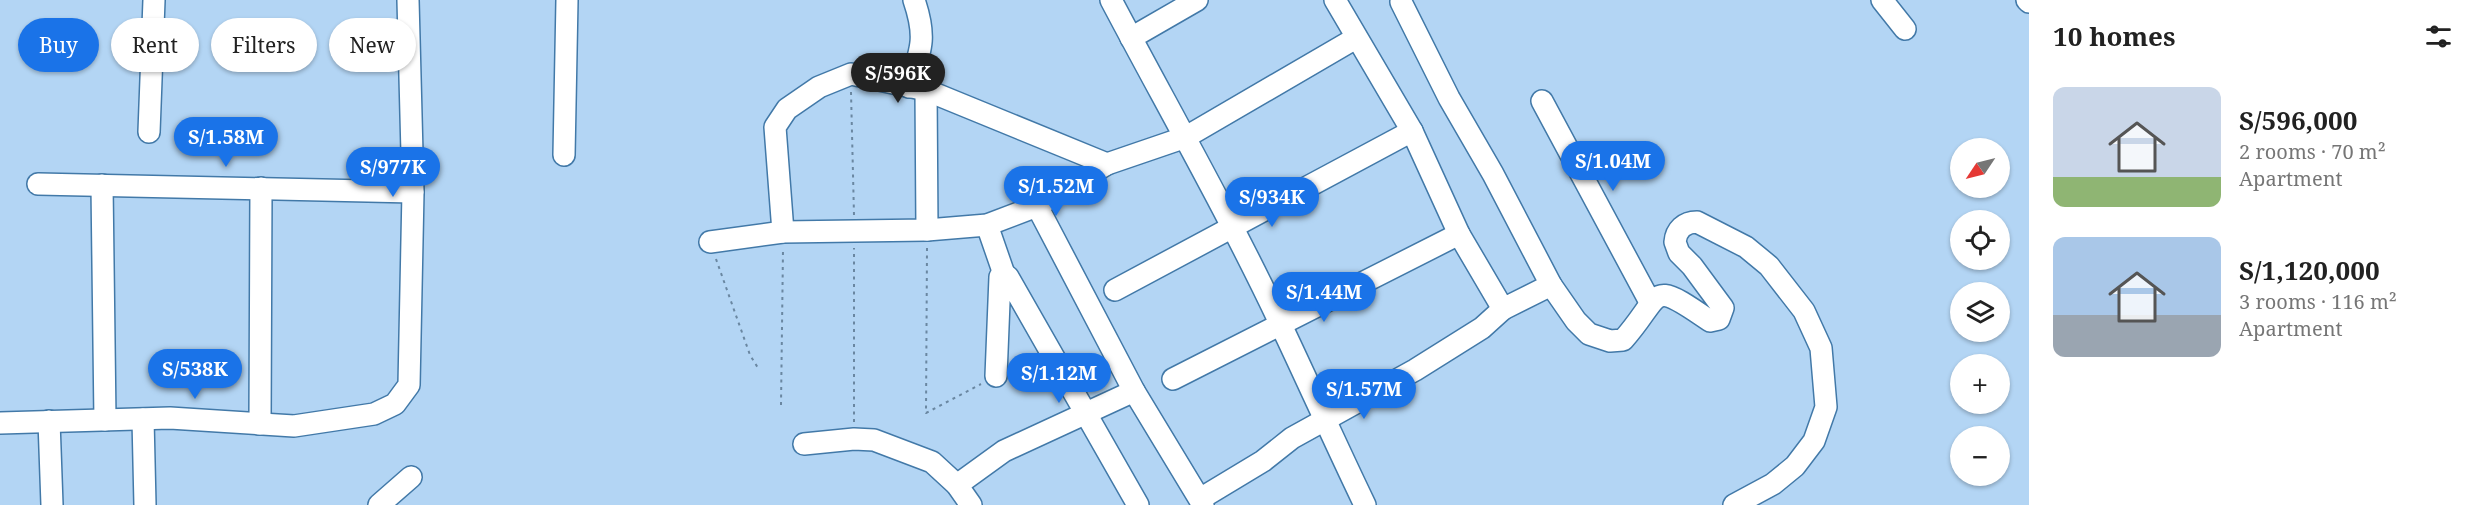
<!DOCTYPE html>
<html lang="en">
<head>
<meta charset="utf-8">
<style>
  :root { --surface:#fff; --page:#f6f6f6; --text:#222; --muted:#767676; --accent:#1a73e8 }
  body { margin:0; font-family:"Noto Serif",serif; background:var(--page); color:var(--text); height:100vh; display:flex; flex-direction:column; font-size:22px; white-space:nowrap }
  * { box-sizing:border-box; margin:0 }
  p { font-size:20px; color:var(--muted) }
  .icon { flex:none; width:33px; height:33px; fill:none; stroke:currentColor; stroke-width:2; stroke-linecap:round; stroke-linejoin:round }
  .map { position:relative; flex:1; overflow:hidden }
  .details { display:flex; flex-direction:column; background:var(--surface); width:450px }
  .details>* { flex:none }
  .hud { position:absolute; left:18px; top:18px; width:570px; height:54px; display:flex; gap:12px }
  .needle { width:39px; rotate:235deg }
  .controls { position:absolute; left:1950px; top:138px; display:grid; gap:12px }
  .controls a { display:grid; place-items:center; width:60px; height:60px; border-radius:50%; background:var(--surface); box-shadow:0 2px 4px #0004; font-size:30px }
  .price { position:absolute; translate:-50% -51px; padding:0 14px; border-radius:21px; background:var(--accent); color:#fff; font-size:20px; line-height:39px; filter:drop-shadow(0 2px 3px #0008) }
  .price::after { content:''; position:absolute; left:50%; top:36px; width:18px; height:14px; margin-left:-9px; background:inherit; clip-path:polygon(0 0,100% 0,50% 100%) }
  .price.active { background:#222; color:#fff }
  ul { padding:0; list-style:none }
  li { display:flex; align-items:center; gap:18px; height:150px; padding:0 24px }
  li span { display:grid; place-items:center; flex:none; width:168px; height:120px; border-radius:12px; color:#555 }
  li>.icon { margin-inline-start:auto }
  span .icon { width:72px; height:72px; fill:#fffc; stroke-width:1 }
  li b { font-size:26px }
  h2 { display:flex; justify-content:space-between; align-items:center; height:72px; padding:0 24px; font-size:26px }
  .pill { padding:0 21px; border-radius:27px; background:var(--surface); box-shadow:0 2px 4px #0004; font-size:21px; line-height:54px }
  .pill.active { background:var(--accent); color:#fff }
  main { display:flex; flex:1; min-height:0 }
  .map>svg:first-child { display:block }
</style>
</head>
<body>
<main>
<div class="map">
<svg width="2029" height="505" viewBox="0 0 2029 505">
  <rect width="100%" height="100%" fill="#b3d5f4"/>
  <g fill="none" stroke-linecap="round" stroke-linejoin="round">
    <defs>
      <g id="minor">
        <path d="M1111,0C1168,108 1228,213 1280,323C1309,384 1336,445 1365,505"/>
        <polyline points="1335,0 1412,131 1459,234 1503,309 1551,285"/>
        <polyline points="1882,0 1905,29"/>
        <polyline points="2027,0 2029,2"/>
        <path d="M1401,2L1449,98L1493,174L1551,285L1576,321L1589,334L1610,341L1623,340C1664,294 1647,277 1710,321L1719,319L1723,308L1692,266L1679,253L1675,242C1676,230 1684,222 1697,222L1746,247L1769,266L1804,311L1821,348L1826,407L1814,441L1795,466L1773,484L1734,505"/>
        <polyline points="1131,38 1197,0"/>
        <path d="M909,87C921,50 927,38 914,0"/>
        <polyline points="926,90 927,230"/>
        <polyline points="1542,101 1650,302"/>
        <polyline points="149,132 154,0"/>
        <polyline points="564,155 567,0"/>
        <polyline points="38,184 413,192"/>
        <polyline points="102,185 105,420"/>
        <polyline points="1037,206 1134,391 1203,505"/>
        <polyline points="987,225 1004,274"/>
        <polyline points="783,232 775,127 787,109 819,87 851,74 926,90 1107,164"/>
        <polyline points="710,242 783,232 927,230 987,225 1037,206 1107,164 1186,137 1356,38"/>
        <polyline points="1115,290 1412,131"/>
        <polyline points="996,376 1000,277 1004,274 1008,277 1138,505"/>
        <polyline points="1173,379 1459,234"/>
        <polyline points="143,419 145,505"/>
        <polyline points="49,421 52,505"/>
        <polyline points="0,423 170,418 294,426 374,414 395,404 409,385 413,192 408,0"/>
        <polyline points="260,424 261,188"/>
        <polyline points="804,444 854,439 874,440 932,462 957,485 971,505"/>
        <polyline points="957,485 1004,451 1134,391"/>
        <polyline points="1200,499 1263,461 1292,438 1415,370 1482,328 1503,309"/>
        <polyline points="379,505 411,477"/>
      </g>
    </defs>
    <use href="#minor" stroke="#4279a8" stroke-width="24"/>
    <g stroke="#6a87a1" stroke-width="2" stroke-dasharray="3 4.5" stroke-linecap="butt">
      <polyline points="851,92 854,215"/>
      <polyline points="927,248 926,413 981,384"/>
      <polyline points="716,259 750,355 758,368"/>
      <polyline points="781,405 783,250"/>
      <polyline points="854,422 854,248"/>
    </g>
    <use href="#minor" stroke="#fff" stroke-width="21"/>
  </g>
</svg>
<div class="controls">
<a><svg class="needle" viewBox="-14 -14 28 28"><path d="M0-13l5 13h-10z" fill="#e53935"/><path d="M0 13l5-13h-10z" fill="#767676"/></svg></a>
<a><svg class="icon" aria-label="locate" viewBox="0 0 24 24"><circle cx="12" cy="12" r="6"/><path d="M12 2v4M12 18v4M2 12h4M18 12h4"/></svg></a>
<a><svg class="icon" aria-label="layers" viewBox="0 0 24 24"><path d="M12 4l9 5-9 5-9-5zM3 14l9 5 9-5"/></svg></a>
<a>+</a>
<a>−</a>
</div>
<b class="price active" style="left:898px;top:104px">S/596K</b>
<b class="price" style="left:226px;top:168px">S/1.58M</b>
<b class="price" style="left:1613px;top:192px">S/1.04M</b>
<b class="price" style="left:393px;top:198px">S/977K</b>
<b class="price" style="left:1056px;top:217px">S/1.52M</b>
<b class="price" style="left:1272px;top:228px">S/934K</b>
<b class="price" style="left:1324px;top:323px">S/1.44M</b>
<b class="price" style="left:195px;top:400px">S/538K</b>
<b class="price" style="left:1059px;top:404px">S/1.12M</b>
<b class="price" style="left:1364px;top:420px">S/1.57M</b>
<div class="hud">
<a class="pill active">Buy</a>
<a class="pill">Rent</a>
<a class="pill">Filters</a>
<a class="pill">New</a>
</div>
</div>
<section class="details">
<h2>10 homes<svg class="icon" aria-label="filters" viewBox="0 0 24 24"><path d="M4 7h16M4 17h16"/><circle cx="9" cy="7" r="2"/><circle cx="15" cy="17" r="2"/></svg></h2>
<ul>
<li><span style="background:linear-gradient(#c9d6e8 75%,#8fb573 0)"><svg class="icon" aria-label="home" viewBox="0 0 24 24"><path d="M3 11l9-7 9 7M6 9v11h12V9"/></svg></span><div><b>S/596,000</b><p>2 rooms · 70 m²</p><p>Apartment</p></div></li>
<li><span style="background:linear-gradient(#a9c7e8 65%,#9aa5b1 0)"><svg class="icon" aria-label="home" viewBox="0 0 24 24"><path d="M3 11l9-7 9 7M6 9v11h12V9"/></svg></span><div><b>S/1,120,000</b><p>3 rooms · 116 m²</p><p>Apartment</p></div></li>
</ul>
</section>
</main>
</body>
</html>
